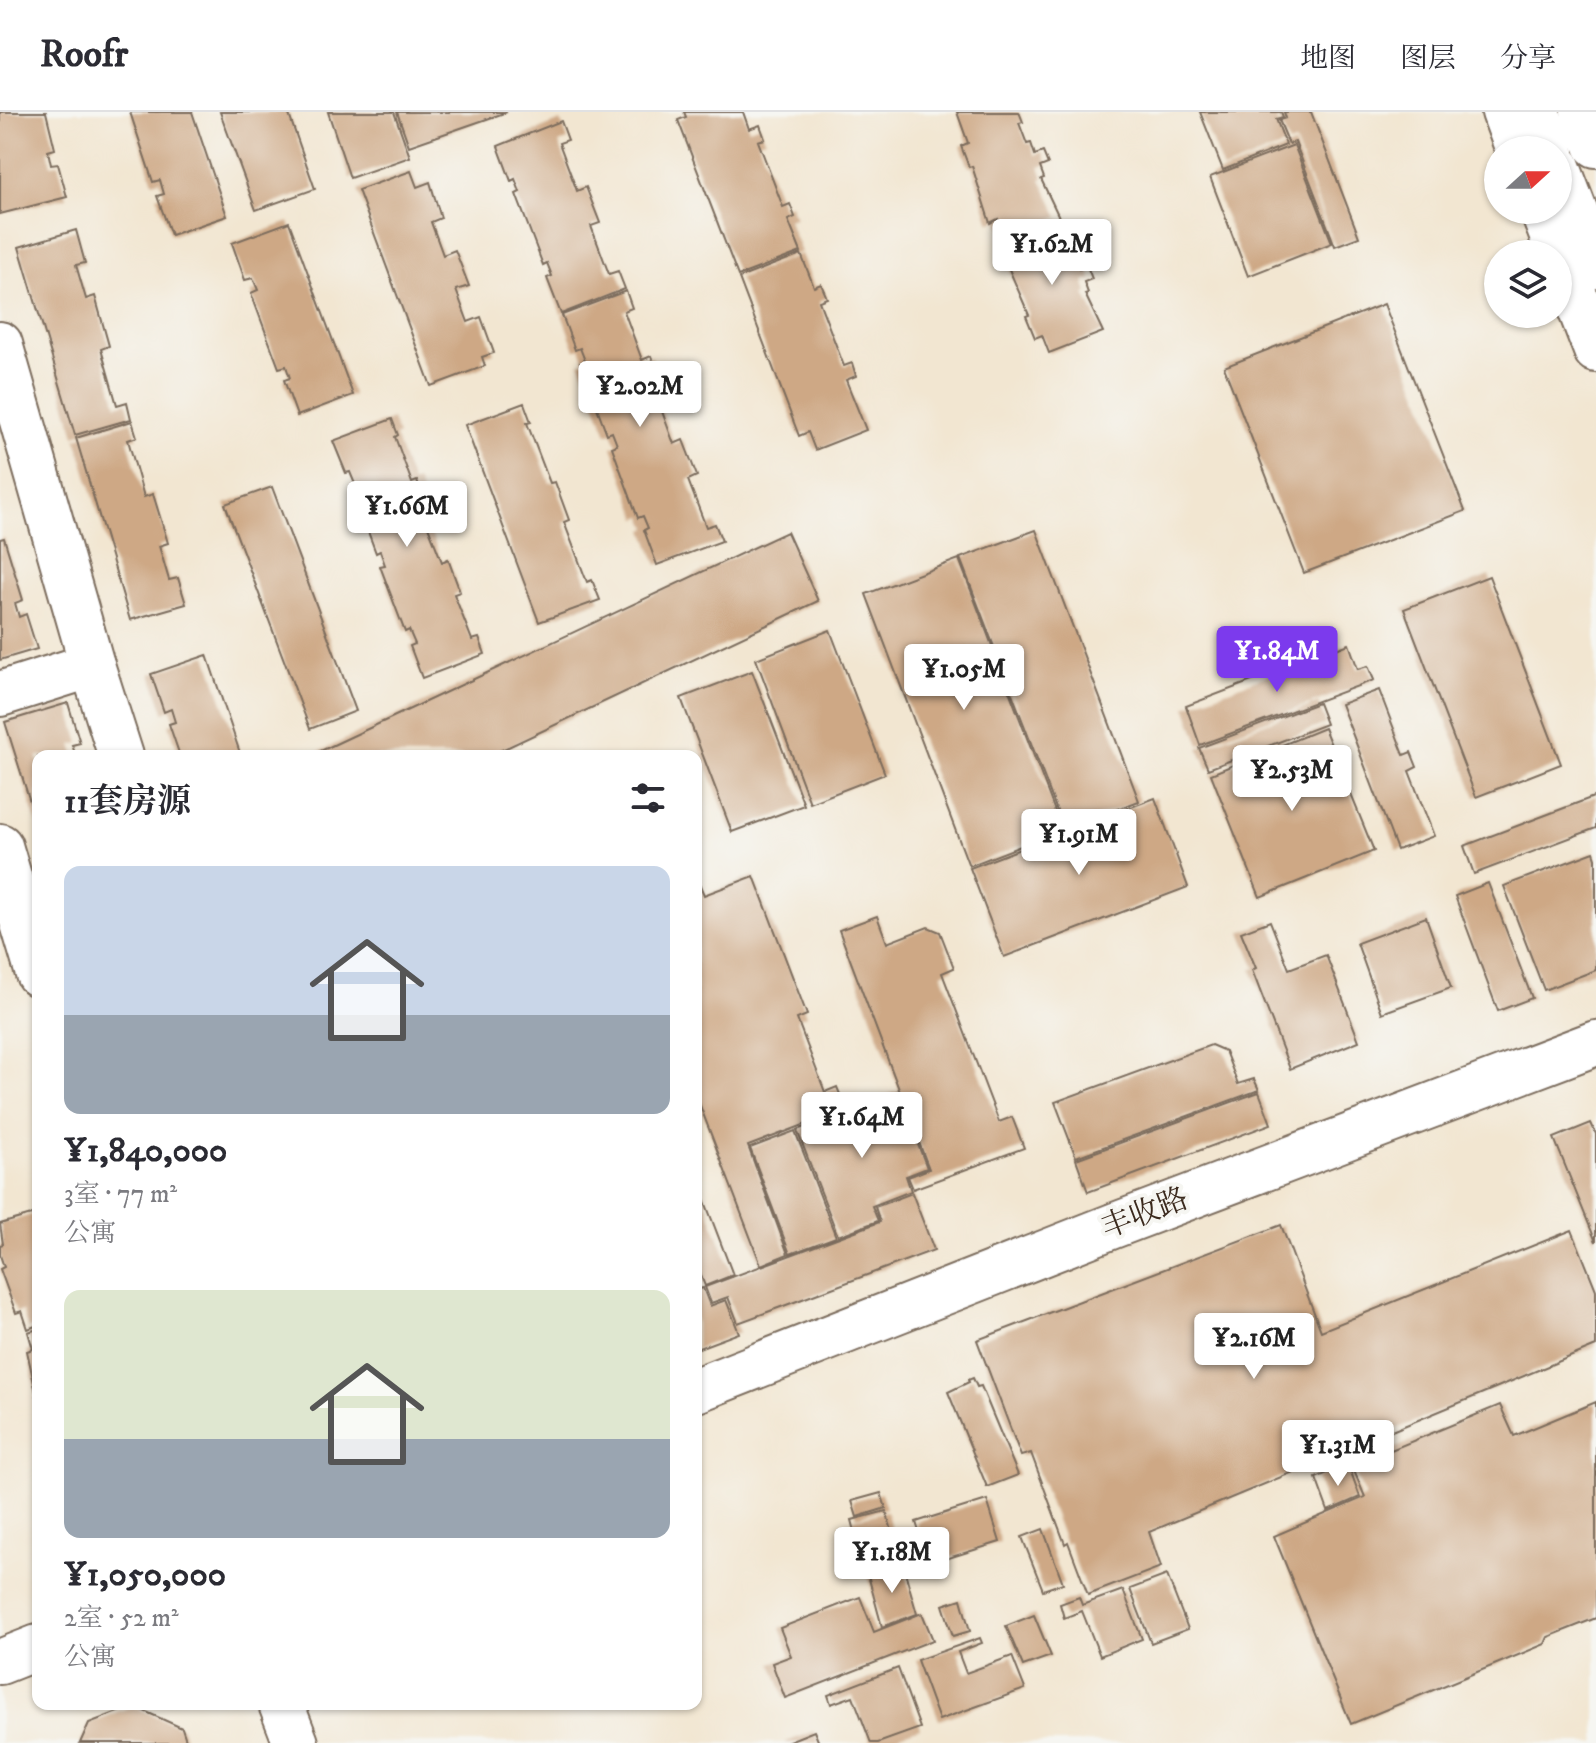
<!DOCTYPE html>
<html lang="zh">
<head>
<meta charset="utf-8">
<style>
  :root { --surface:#fff; --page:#f7f7f7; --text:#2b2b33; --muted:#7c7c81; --line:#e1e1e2; --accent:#7c3aed }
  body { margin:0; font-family:"IM FELL DW Pica","Noto Serif SC",serif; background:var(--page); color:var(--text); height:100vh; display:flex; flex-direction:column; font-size:30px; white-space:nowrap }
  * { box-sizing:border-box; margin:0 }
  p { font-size:26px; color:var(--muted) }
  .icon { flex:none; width:44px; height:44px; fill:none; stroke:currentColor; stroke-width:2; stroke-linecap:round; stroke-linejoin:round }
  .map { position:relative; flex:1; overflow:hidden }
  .sheet { position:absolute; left:32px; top:638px; width:670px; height:960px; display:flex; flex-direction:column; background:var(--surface); border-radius:16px; box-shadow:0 2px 6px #0004 }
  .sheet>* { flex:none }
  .needle { width:52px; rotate:69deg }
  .controls { position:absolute; left:1484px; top:24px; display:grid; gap:16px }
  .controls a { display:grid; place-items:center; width:88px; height:88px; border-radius:50%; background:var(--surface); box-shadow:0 2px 6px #0004; font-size:40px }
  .price { position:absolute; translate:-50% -68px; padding:0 18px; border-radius:8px; background:#fff; color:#222; font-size:26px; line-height:52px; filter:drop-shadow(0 2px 4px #0008) }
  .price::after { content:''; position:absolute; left:50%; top:48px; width:24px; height:18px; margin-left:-12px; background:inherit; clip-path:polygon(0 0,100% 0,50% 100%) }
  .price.on { background:var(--accent); color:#fff }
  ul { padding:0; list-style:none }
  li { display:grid; align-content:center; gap:16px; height:424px; padding:0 32px }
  li span { display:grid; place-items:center; height:248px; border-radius:16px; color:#555 }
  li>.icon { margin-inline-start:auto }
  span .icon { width:144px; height:144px; fill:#fffc; stroke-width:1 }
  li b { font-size:34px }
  h2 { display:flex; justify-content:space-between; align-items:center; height:96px; padding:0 32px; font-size:34px }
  header { display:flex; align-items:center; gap:48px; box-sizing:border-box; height:112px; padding:0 40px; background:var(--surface); border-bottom:2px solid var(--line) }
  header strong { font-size:38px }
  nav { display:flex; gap:44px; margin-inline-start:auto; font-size:28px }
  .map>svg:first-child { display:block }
</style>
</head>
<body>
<header>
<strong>Roofr</strong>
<nav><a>地图</a><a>图层</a><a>分享</a></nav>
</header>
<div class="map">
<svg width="1596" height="1631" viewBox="0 0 1596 1631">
  <rect width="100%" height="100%" fill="#f6f6f2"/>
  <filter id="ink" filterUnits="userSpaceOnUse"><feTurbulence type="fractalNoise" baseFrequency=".0125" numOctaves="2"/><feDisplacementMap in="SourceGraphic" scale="16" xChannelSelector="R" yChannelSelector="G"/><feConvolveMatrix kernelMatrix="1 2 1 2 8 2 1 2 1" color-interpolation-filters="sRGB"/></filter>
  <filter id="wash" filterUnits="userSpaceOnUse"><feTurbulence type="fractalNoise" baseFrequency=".006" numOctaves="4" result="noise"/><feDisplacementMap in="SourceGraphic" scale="32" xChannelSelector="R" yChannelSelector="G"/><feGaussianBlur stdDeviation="1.8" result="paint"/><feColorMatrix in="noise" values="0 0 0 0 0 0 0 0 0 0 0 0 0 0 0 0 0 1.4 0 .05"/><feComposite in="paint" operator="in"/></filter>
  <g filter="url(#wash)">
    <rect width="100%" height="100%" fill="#f2e6d1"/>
    <g id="blocks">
      <g fill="#cea885">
        <polygon points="0,0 46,0 55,37 48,39 51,53 58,52 67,85 0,102"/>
        <polygon points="130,0 192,0 227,104 171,123 157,84 164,82 160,68 153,70"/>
        <polygon points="220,0 288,0 315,77 256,98"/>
        <polygon points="328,0 394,0 410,45 350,66"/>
        <polygon points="397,0 507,0 409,34"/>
        <polygon points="684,0 743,0 749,17 760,13 765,27 758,29 783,95 790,92 795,105 788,108 801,140 738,164 678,8 686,5"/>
        <polygon points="957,0 1019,0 1023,10 1019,11 1027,32 1031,31 1035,43 1043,40 1048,52 1040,55 1044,66 1041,67 1059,105 1005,126 998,107 990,111 972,54 969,55 961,34 968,31"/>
        <polygon points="1200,0 1281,0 1283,5 1276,7 1286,33 1223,58"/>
        <polygon points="1284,0 1311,0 1359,125 1335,134 1295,30 1289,32 1279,8 1286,6"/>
        <polygon points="561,9 568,28 559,31 577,79 586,75 600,111 591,114 609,162 618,159 625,177 561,202 547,166 552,164 547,151 543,153 516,82 520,80 515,67 511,69 498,34"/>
        <polygon points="1294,33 1332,131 1248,164 1210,65"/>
        <polygon points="411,59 417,75 430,70 441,106 431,110 443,143 455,138 469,174 456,178 468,210 481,205 494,241 482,245 485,254 431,274 358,78"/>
        <polygon points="1060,107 1072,147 1075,146 1079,157 1087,154 1092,167 1084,170 1088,181 1085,182 1103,220 1049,241 1042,223 1035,226 1026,204 1029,203 1005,148 1012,145 1006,128"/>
        <polygon points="289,110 353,283 297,304 284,268 290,266 286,254 279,256 251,181 258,178 253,166 245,168 232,131"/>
        <polygon points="76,118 85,151 76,153 86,187 95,184 109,234 101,237 117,293 127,290 131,307 75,323 19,135"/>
        <polygon points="801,142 814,175 821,172 827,186 819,189 844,254 852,251 856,264 846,268 866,318 815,338 808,320 799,324 739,166"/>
        <polygon points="626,179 632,196 624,199 642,248 651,244 665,280 656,283 674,332 683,328 697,364 688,368 706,415 715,412 722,429 657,453 644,418 648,416 643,404 638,406 612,335 617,333 612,320 607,322 580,251 585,249 580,236 575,238 562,203"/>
        <polygon points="1384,192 1465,399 1304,461 1224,255"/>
        <polygon points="524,291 531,310 527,311 550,371 555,370 569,408 564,410 587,470 592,468 600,488 539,510 465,313"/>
        <polygon points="392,307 398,323 395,325 412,371 417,369 429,402 424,404 442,450 448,447 460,480 454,482 472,528 479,526 485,542 422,566 410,534 415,532 409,518 405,520 380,454 385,453 380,439 376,441 351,374 355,372 350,360 346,361 333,329"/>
        <polygon points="132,309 137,325 128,328 144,385 153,382 168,431 159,434 169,468 178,466 186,492 130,508 76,326"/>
        <polygon points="272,375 356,599 310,617 225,392"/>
        <polygon points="1036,418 1139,689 1064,717 960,446"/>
        <polygon points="787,420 818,489 489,644 310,644"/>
        <polygon points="4,426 23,488 15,491 19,505 26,502 37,537 0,548 0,427"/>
        <polygon points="959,447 1062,718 969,754 866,482"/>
        <polygon points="1489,464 1561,652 1476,685 1404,497"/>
        <polygon points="830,518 885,662 810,691 756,547"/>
        <polygon points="1349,532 1358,557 1368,554 1374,568 1200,633 1186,594"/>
        <polygon points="207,543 241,644 180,644 169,612 175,610 171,597 164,600 151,562"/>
        <polygon points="752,559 804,693 732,720 681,586"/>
        <polygon points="1379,578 1404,643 1411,640 1417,655 1409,659 1434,724 1397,738 1341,592"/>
        <polygon points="68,591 80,631 72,633 76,644 38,644 37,712 5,610"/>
        <polygon points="1318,591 1326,612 1208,657 1199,636"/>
        <polygon points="1324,616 1374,739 1260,785 1211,662"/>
        <polygon points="1596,684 1596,716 1474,762 1464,734"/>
        <polygon points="1155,686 1188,775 1004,845 970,756"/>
        <polygon points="1594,740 1596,746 1596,858 1544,878 1504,774"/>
        <polygon points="696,764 704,783 754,764 807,903 797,907 825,980 837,975 846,997 748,1034 788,1142 761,1153 696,983"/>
        <polygon points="1488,771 1532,886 1498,899 1455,784"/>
        <polygon points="877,804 887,831 928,815 940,820 954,856 942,861 999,1010 1012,1005 1024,1036 913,1077 908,1065 929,1057 839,818"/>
        <polygon points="1426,805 1451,876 1382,901 1357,831"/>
        <polygon points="1270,809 1289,857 1326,843 1359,929 1290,957 1252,858 1256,856 1241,820"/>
        <polygon points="1211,933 1225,939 1238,972 1254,967 1259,978 1076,1045 1055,990"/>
        <polygon points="897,979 927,1056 906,1064 911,1079 872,1094 878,1109 838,1124 797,1018"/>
        <polygon points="1259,980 1271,1012 1088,1080 1076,1047"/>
        <polygon points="1591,1011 1596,1022 1596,1130 1554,1026"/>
        <polygon points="795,1019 836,1125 790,1142 750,1036"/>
        <polygon points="696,1066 733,1163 705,1174 696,1151"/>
        <polygon points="912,1081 934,1138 738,1211 728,1185 711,1191 705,1175 880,1110 875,1095"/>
        <polygon points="38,1101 38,1213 28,1217 22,1199 16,1201 0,1157 4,1155 0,1143 0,1133 3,1132 0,1112"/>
        <polygon points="1281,1113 1321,1219 1572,1118 1596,1178 1596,1234 1149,1420 1161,1455 1088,1483 1068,1430 1065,1432 1031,1341 1021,1344 977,1228"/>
        <polygon points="703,1176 710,1194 726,1188 739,1221 696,1237 696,1178"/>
        <polygon points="38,1217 38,1285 37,1285 27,1239 33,1237 28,1220"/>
        <polygon points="973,1266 977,1275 981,1274 1018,1363 987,1375 948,1280 969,1270 968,1268"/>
        <polygon points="1596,1290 1596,1506 1548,1525 1545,1532 1351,1612 1274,1424 1365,1385 1352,1354 1500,1293 1514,1324"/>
        <polygon points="1348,1352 1360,1385 1328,1399 1316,1366"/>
        <polygon points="881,1381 886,1396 857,1405 852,1389"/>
        <polygon points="987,1388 1000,1430 929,1452 916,1410"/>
        <polygon points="886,1399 902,1451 866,1461 852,1408"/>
        <polygon points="1043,1417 1063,1471 1043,1478 1022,1425"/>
        <polygon points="903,1453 917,1502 882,1515 868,1463"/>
        <polygon points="1167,1463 1188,1517 1151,1531 1130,1477"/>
        <polygon points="1123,1478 1142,1527 1100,1544 1082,1499 1064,1506 1060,1492 1079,1485 1082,1493"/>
        <polygon points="860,1485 874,1520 922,1501 933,1528 785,1586 772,1551 791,1544 780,1516"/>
        <polygon points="961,1487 970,1519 953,1524 943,1493"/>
        <polygon points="1034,1503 1051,1544 1023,1554 1006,1514"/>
        <polygon points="980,1526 982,1531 958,1540 966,1561 1012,1544 1025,1577 939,1608 917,1548"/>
        <polygon points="898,1556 920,1616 878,1631 871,1631 853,1584 831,1592 828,1583"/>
        <polygon points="133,1594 182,1616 187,1631 80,1631 89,1611"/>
        <polygon points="814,1619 819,1631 784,1631"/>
      </g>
    </g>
  </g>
  <g filter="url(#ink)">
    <use href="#blocks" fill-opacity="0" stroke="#7b6c5d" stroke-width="2"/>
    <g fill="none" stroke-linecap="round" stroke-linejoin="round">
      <defs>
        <g id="minor">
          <polyline points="0,232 92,553 121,644"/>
          <polyline points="0,582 92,553"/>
          <polyline points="0,734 38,862"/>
          <polyline points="696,1278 1113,1114 1596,931"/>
          <polyline points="0,1550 38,1535"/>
          <polyline points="281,1592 296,1631"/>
        </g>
        <g id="major">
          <polyline points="1504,0 1518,38"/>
          <polyline points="1542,98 1596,238"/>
        </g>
        <g id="highway">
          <polyline points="1537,0 1552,38"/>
          <polyline points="1583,0 1596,33"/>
          <polyline points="1558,55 1596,154"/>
        </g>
      </defs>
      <use href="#minor" stroke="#7b6c5d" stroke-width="48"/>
      <use href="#major" stroke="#7b6c5d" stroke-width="48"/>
      <use href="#highway" stroke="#7b6c5d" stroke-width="48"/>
      <use href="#minor" stroke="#fff" stroke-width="44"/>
      <use href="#major" stroke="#fff" stroke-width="44"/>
      <use href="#highway" stroke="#fff" stroke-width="44"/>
    </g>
  </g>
  <g text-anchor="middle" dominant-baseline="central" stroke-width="8" stroke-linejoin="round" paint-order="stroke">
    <g font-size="30" fill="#3b2a1e" stroke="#f6f6f2">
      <text transform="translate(1145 1102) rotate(-21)">丰收路</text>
    </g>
  </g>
</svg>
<div class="controls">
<a><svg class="needle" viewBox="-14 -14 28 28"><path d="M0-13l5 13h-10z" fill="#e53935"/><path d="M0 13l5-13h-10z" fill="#7c7c81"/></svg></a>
<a><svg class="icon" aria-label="layers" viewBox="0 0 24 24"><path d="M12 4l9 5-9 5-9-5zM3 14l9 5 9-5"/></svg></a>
</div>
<b class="price" style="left:1052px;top:175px">¥1.62M</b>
<b class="price" style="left:640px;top:317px">¥2.02M</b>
<b class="price" style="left:407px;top:437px">¥1.66M</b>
<b class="price on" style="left:1277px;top:582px">¥1.84M</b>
<b class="price" style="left:964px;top:600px">¥1.05M</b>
<b class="price" style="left:1292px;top:701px">¥2.53M</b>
<b class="price" style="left:1079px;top:765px">¥1.91M</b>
<b class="price" style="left:862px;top:1048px">¥1.64M</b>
<b class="price" style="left:1254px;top:1269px">¥2.16M</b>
<b class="price" style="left:1338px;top:1376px">¥1.31M</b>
<b class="price" style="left:892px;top:1483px">¥1.18M</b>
<section class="sheet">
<h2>11套房源<svg class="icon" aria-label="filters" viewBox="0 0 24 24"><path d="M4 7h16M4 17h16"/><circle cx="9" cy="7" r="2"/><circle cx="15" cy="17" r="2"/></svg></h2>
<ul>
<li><span style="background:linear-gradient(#c9d6e8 60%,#9aa5b1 0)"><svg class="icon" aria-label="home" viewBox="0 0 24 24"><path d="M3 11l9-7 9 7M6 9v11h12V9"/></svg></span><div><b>¥1,840,000</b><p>3室 · 77 m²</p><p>公寓</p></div></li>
<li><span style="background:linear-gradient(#dfe7d0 60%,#9aa5b1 0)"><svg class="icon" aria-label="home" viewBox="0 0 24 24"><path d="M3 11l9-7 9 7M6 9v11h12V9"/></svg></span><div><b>¥1,050,000</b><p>2室 · 52 m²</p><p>公寓</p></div></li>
</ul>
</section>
</div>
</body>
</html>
